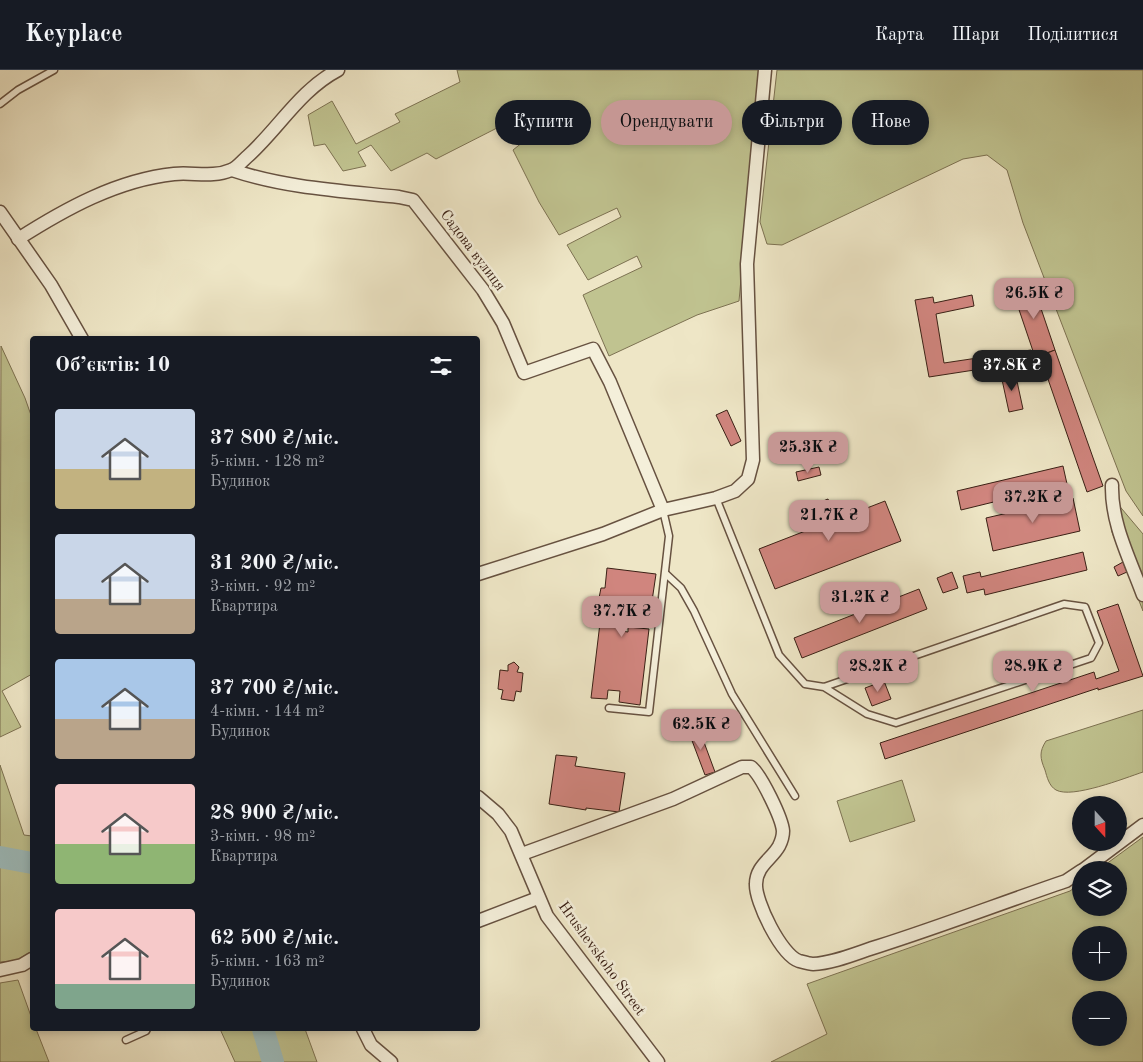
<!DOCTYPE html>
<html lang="uk">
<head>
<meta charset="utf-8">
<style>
  :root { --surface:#171b24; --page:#20242c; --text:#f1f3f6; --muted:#9ea1a6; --line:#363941; --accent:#c59692 }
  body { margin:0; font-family:"Old Standard TT",serif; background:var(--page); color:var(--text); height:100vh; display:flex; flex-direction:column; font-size:19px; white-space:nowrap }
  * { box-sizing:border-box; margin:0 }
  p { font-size:16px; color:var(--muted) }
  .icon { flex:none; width:28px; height:28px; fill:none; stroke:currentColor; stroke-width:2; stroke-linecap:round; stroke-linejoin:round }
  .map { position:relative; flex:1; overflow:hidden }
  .details { position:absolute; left:30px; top:266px; width:450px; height:695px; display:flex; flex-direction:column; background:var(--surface); border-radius:5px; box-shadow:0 2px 8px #0003 }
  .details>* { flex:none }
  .hud { position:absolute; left:495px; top:30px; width:475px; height:45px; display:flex; gap:10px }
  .needle { width:32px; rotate:159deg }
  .controls { position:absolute; left:1072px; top:726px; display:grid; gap:10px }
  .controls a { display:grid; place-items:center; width:55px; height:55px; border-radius:50%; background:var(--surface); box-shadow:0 2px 8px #0003; font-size:25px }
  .price { position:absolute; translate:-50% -42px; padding:0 11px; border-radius:10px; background:var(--accent); color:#111; font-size:16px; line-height:32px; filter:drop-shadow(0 1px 2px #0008) }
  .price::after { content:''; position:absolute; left:50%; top:30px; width:15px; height:11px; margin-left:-8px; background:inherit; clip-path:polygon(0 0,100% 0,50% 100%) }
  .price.current { background:#222; color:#fff }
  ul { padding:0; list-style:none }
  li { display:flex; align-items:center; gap:15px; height:125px; padding:0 25px }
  li span { display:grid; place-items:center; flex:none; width:140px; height:100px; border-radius:5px; color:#555 }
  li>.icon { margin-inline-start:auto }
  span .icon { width:60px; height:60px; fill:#fffc; stroke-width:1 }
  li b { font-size:21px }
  h2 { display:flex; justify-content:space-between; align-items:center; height:60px; padding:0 25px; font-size:21px }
  .tag { padding:0 18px; border-radius:22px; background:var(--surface); box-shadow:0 2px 8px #0003; font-size:18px; line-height:45px }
  .tag.current { background:var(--accent); color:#111 }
  header { display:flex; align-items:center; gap:30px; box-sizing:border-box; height:70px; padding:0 25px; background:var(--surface); border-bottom:1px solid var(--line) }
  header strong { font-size:24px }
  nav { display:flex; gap:28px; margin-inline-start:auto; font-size:18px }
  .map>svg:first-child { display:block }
</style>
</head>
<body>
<header>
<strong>Keyplace</strong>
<nav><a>Карта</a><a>Шари</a><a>Поділитися</a></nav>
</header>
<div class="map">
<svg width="1143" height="992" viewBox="0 0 1143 992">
  <rect width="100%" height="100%" fill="#eee6c6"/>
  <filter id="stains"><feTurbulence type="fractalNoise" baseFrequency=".004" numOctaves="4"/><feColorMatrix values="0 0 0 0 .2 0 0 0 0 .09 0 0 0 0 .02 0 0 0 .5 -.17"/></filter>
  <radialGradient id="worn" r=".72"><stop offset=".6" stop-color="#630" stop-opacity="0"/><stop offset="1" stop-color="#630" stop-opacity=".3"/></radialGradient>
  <g fill="#c0c390" stroke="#7d7252" fill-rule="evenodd">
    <polygon points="457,0 760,0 739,231 697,245 609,286 583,225 642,197 637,186 588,210 567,175 621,147 617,138 559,165 539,132 513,80 528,68 523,55 501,63 497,58 436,89 427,83 391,101 371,75 358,82 366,96 343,101 325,74 314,76 308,45 332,31 356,74 400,52 395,44 460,12"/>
    <polygon points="777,0 1143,0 1143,446 1126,421 1023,153 1007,100 987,85 963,89 782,175 767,174 760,152"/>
    <polygon points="1,276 25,328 32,348 32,604 2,621 21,657 0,667"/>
    <polygon points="1106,420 1143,464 1143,541 1112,462"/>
    <path d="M1143,640V702C1125,708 1072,729 1056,720C1049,716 1047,707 1045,700C1040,688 1039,682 1046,671Z"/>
    <polygon points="0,695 24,765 32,766 32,881 15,891 0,892"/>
    <polygon points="902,710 915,751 850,772 837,731"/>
    <path d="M1143,767V992H771L827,964L807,914L1070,821L1081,813V838H1119V800H1098ZM1081,865H1119V902H1081ZM1081,930H1119V968H1081Z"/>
    <polygon points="18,910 32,949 32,959 36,959 49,992 0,992 0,913"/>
    <polygon points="220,959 305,959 317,992 235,992"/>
  </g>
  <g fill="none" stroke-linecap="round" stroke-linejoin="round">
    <g stroke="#9dbdbe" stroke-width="22">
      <polyline points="0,787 32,793"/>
      <polyline points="263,959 273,992"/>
    </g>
  </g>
  <g fill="#d0857e" stroke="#3a2015">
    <polygon points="1032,212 1055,280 1035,287 1012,219"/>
    <polygon points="972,225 974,236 936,244 944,293 1031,280 1033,291 929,307 915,230 933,227 934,233"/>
    <polygon points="1055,280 1103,416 1087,422 1040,286"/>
    <polygon points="1015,302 1023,339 1009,342 1001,305"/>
    <polygon points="727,340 741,371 731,376 716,345"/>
    <polygon points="783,372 788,386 778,389 774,375"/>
    <polygon points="1063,396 1067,414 961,440 957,421"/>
    <polygon points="819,397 821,405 798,411 796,402"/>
    <polygon points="1073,428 1080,461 993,481 986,448"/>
    <polygon points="828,429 836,450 885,431 901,471 775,519 759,479 813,458 806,438"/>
    <polygon points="1083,482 1087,500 985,525 984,519 967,523 963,506 980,502 981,507"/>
    <polygon points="1123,492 1127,502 1118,506 1114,497"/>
    <polygon points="607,498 656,504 652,531 625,528 621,561 628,562 628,557 649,559 640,635 619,632 620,621 608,620 607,629 591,628 603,528 599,528 601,518 605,518"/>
    <polygon points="952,502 958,518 943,523 937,508"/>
    <polygon points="919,519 927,539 802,588 794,568"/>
    <polygon points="1118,534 1143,606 1098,620 1098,618 885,689 880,673 1094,602 1096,609 1119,601 1097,541"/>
    <polygon points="514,592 519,597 517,602 523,603 521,622 516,621 514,631 501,629 503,620 498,619 500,600 508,601 508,595"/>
    <polygon points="884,611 891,629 872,636 865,618"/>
    <polygon points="698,656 715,702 705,705 688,660"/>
    <polygon points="556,685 577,687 575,696 625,703 619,742 586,738 586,740 549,734"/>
  </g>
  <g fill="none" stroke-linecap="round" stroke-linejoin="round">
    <defs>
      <g id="service">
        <polyline points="0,34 18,20 54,0"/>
        <polyline points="716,428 779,585 805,614 824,617 1064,534 1085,537 1099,573 1091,588 896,653 867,644 824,617"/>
        <polyline points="666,504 681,518 694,541 732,624 795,726"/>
        <polyline points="609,638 649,642 669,466 663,440"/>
        <polyline points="126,970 146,961 147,959"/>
      </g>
      <g id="minor">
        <path d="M232,100C285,118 343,121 399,127L413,130L483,220L503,253L524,303L593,279L610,312L663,440"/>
        <polyline points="0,142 51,215 82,269"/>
        <path d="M18,169C65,139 117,110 174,104C193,102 213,108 231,100C237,98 243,90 248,86C279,58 300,20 338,0"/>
        <path d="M1112,415C1111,454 1130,489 1143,525"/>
        <polyline points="478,504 603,464 663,440 716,428 735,421 748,409 753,390 747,194 765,0"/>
        <polyline points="478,727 498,744 511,761 547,846 658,992"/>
        <path d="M522,784L673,729L742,697H751C761,705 782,748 783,761C783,766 781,772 779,776C772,789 756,796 756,814C755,831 781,885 799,891C803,892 809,894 813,894C835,893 859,882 879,876C942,856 1004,832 1066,811L1081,801"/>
        <polyline points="1083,800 1143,755"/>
        <polyline points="478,851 538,828"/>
        <polyline points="0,900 22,895 32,889"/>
        <polyline points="363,959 371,975 391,992"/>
      </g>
    </defs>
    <use href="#service" stroke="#675241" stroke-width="9"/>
    <use href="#minor" stroke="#675241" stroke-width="15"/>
    <use href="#service" stroke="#f4efda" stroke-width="6"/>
    <use href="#minor" stroke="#f4efda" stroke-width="12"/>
  </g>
  <g text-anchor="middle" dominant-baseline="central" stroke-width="5" stroke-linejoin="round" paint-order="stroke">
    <g font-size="15" fill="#3a2015" stroke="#f4efda">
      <text transform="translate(472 181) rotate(53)">Садова вулиця</text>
      <text transform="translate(601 889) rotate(54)">Hrushevskoho Street</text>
    </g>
  </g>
  <rect width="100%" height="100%" filter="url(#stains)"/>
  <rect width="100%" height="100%" fill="url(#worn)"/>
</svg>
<div class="controls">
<a><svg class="needle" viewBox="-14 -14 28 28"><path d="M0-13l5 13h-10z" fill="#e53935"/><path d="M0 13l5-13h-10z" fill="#9ea1a6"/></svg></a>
<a><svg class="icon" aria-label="layers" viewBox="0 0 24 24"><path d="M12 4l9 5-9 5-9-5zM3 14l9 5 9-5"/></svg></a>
<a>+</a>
<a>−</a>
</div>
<b class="price" style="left:1034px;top:250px">26.5K ₴</b>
<b class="price current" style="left:1012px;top:322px">37.8K ₴</b>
<b class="price" style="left:808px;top:404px">25.3K ₴</b>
<b class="price" style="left:1033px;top:454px">37.2K ₴</b>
<b class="price" style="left:829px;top:472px">21.7K ₴</b>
<b class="price" style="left:860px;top:554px">31.2K ₴</b>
<b class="price" style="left:622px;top:568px">37.7K ₴</b>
<b class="price" style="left:878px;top:623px">28.2K ₴</b>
<b class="price" style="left:1033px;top:623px">28.9K ₴</b>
<b class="price" style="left:701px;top:681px">62.5K ₴</b>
<div class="hud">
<a class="tag">Купити</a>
<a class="tag current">Орендувати</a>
<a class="tag">Фільтри</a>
<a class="tag">Нове</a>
</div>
<section class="details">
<h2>Об’єктів: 10<svg class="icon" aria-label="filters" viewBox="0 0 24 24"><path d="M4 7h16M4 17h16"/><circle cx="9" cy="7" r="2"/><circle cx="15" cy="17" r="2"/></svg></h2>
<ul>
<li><span style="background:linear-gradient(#c9d6e8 60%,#c2b280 0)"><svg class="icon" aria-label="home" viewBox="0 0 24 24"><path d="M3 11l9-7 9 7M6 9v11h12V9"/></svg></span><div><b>37 800 ₴/міс.</b><p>5-кімн. · 128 m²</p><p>Будинок</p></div></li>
<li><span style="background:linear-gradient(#c9d6e8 65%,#b9a48a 0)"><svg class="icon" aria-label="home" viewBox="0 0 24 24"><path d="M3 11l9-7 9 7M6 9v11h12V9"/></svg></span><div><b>31 200 ₴/міс.</b><p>3-кімн. · 92 m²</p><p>Квартира</p></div></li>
<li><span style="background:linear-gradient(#a9c7e8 60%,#b9a48a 0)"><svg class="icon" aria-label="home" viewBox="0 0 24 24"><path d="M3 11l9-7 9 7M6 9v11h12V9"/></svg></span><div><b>37 700 ₴/міс.</b><p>4-кімн. · 144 m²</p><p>Будинок</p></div></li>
<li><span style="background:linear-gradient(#f6c9c9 60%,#8fb573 0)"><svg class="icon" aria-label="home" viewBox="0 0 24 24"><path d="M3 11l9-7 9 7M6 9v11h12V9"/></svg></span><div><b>28 900 ₴/міс.</b><p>3-кімн. · 98 m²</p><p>Квартира</p></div></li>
<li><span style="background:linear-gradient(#f6c9c9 75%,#7fa58c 0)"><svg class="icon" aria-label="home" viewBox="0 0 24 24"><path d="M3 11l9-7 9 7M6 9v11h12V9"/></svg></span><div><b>62 500 ₴/міс.</b><p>5-кімн. · 163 m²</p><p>Будинок</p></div></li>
</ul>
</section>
</div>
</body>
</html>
